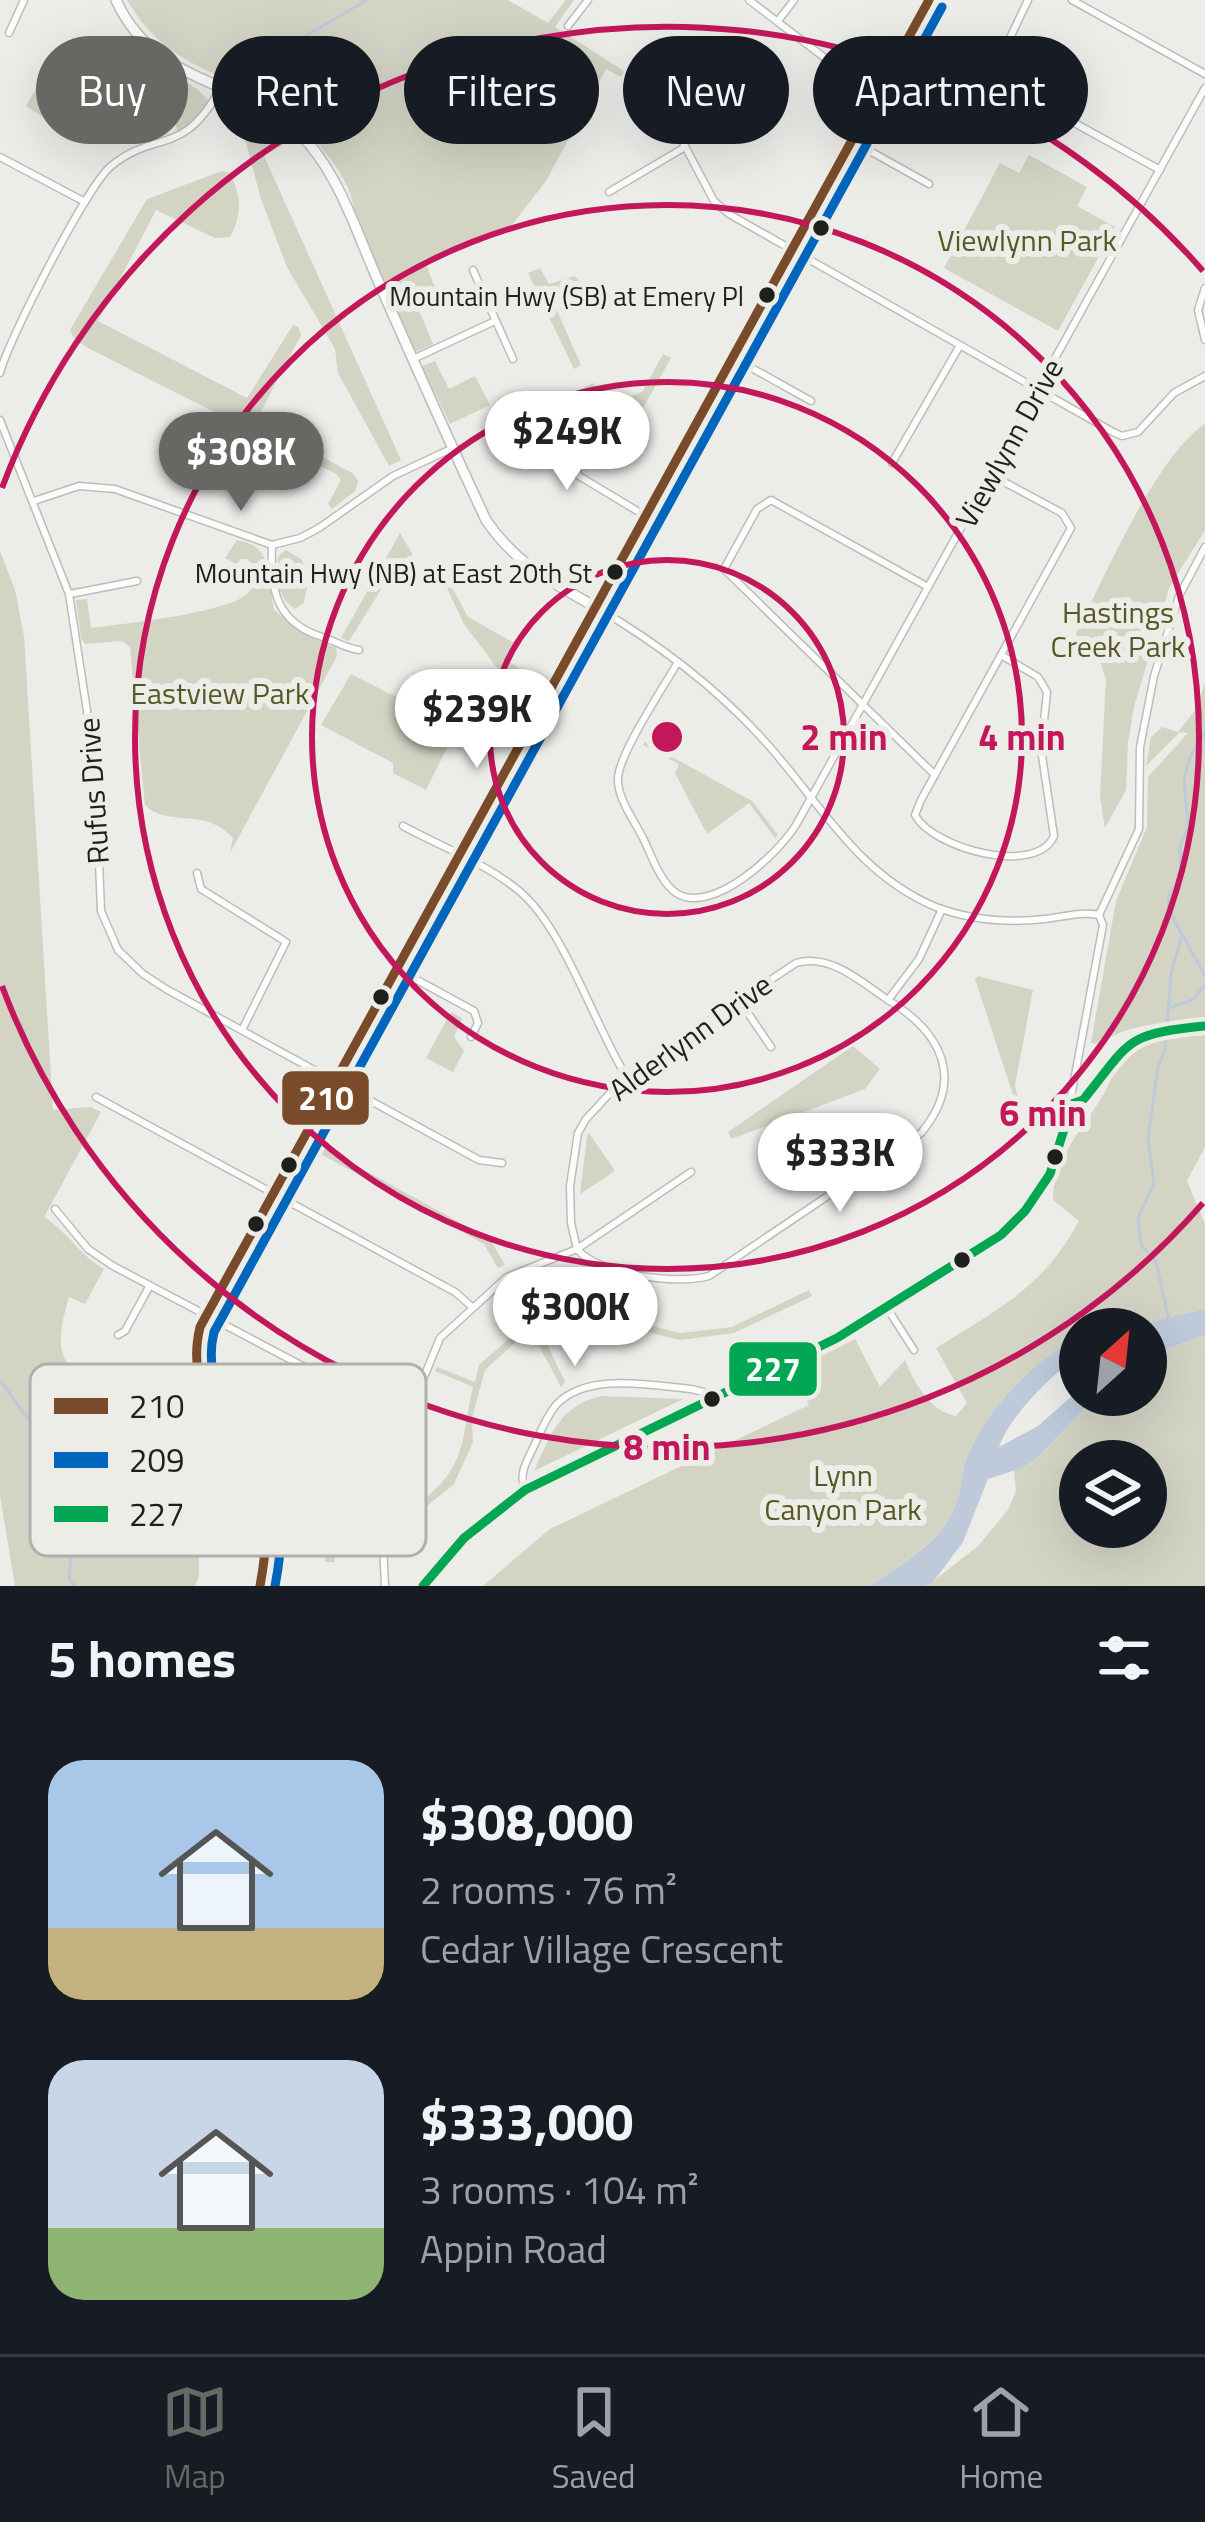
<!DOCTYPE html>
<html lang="en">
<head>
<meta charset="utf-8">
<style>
  :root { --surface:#171b24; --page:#20242c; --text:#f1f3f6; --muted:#9ea1a6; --line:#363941; --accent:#676764 }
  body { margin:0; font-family:"Titillium Web",sans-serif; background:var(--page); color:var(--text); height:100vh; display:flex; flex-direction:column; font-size:45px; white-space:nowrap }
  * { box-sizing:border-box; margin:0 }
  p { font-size:39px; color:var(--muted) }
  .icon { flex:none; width:66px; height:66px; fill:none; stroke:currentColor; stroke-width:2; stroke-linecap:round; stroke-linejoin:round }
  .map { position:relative; height:1586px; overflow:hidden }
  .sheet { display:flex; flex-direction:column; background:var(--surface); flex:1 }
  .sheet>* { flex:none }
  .top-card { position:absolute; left:36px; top:36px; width:1134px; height:108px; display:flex; gap:24px }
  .needle { width:78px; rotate:27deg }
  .fabs { position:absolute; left:1059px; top:1308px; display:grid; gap:24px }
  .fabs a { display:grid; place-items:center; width:108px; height:108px; border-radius:50%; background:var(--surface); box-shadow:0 12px 48px #0002; font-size:60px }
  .price { position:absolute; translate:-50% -102px; padding:0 27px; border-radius:42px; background:#fff; color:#222; font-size:39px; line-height:78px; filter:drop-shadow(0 3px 6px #0008) }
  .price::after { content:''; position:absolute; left:50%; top:72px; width:36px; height:27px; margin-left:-18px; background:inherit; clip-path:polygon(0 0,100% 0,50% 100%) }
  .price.current { background:var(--accent); color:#fff }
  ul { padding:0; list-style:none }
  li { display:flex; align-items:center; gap:36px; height:300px; padding:0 48px }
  li span { display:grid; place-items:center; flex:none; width:336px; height:240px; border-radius:36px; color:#555 }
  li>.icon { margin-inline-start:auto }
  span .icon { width:144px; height:144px; fill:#fffc; stroke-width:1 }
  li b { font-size:51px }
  h2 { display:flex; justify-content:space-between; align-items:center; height:144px; padding:0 48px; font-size:51px }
  .pill { padding:0 42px; border-radius:54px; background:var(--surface); box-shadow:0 12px 48px #0002; font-size:42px; line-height:108px }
  .pill.current { background:var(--accent); color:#fff }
  .tab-bar { display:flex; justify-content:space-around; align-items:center; height:168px; border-top:3px solid var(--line); background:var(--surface); font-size:33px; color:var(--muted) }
  .tab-bar a { display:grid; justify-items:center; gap:6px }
  .tab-bar .current { color:var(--accent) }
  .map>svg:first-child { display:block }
</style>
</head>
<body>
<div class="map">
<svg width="1205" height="1586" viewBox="0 0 1205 1586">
  <rect width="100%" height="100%" fill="#ecece9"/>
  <g fill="#d3d4c4" fill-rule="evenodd">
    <path d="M127,0H508L548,23L566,0H574L555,27L624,71L621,77L606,69L546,181L512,225L426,264L440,301L419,310L433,344L416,352L354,216C355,180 320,146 294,118L295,115C231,70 171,75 127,0Z"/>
    <path d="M85,44L95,66L132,46C153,62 195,83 208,100L199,123L178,131L159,89L85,120L75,138L26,106L54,57Z"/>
    <polygon points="245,114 286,138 283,145 264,156 401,460 389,466 338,373 335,349 287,267 261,199 244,135"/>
    <polygon points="1029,155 1087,187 1077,206 1115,227 1058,331 944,268 1000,163 1019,173"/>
    <path d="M222,171L229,173C242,194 242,216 230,237L215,238L156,210L98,321L247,398L293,325L298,327L301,335L256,421L352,473L358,481L355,491L332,509L328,504L341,480L336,474L88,348L74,339L70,330L147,199Z"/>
    <polygon points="540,268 549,284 575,276 586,290 555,306 581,365 574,369 528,273"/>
    <polygon points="663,354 671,358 623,444 610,437 584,387 593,383 609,407 643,391"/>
    <polygon points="435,361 449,389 475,376 490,405 450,424 422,366"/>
    <path d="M1205,424V530L1169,588L1134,707L1128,742L1126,790L1105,828L1100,797L1106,679L1100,661L1077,651L1076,634C1103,580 1156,456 1205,424Z"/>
    <polygon points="400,533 413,555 395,567 349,641 341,638"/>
    <path d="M237,540C275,546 268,580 274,610L312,638L336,648L337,656L230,853L233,838C204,806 167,828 145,805L130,647L122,641L85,644L81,638L76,600L87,599L91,628C121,624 230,613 248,593C255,586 255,576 254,566L247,559H240L237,564L225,558Z"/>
    <path d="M286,550L301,559L310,574L304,602L295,609C276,597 277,577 278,557Z"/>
    <path d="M0,551L15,590L24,636L53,1110L91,1107L101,1112L44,1217C68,1232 79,1255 104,1269L85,1304L69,1297C50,1361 63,1370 119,1398L121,1405L109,1414L145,1469L208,1425L242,1474L199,1503V1576L195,1586H15L0,1495Z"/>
    <polygon points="444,573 468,617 516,644 507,661 540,680 525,705 464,624 440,574"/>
    <polygon points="351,674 457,728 426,790 393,773 393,763 321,725"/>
    <path d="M1205,682V1021C1170,1022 1128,1023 1099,1044L1091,1043L1116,901L1147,827L1148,777L1188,733L1180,732L1146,766L1151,737L1162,727L1178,732L1197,708Z"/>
    <polygon points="645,742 752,801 778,835 775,838 749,803 707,834 675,773 679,764 643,745"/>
    <polygon points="978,976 1033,990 1015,1085 1018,1098 1014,1098 975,979"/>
    <polygon points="451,1012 462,1018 454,1037 464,1051 453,1072 426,1058"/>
    <path d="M1205,1035V1147L1187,1181L1205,1224V1309L1120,1329H1080V1340C1042,1354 987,1413 970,1450C959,1473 963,1499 948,1521C927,1550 898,1566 870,1586H483L550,1529L809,1405L792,1371L855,1339L880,1387L905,1360C913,1382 931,1412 956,1416L967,1403L936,1348C998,1309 1043,1288 1079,1221L1053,1200C1053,1156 1086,1126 1106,1090C1116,1071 1118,1057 1139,1046C1159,1036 1184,1037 1205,1035Z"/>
    <polygon points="853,1046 880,1069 865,1089 731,1139 728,1132"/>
    <polygon points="589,1133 615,1171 580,1194 587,1136"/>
    <polygon points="313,1142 490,1239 505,1265 498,1268 484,1244 310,1148"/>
    <path d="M516,1285L533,1319L577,1308L681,1333L732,1327L809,1290L812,1296L734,1333L680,1340L577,1315L538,1325L565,1382L561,1387L530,1329L485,1370L472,1418L473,1442L454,1484L414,1517L393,1545L391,1480L428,1496C468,1463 462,1432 473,1387L435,1371L437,1367L475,1382L479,1365L527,1323L510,1289Z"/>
    <path d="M1205,1335V1586H927L978,1546L1008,1510L1016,1491L1014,1471L1038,1457L1098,1395H1146V1356ZM1080,1461H1146V1527H1080Z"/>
    <path d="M602,1396L683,1399L534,1471C551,1434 559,1406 602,1396Z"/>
    <path d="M367,1502L368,1512L359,1513L334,1549L335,1562H325C323,1539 337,1528 336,1505Z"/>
  </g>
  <g fill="#becada">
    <polygon points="1205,1309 1205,1335 1146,1356 1146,1329 1120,1329"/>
    <path d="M1080,1340V1357C1053,1371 1008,1419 999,1447L1038,1426L1080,1389V1395H1098L1038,1457L1022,1468L988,1479L963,1542L933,1582L926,1586H870C898,1566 928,1550 948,1521C963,1499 959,1473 970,1450C989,1409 1037,1355 1080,1340Z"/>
  </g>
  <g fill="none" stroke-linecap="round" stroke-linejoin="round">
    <g stroke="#becada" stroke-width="3">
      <polyline points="238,68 259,63 367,0"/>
      <path d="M37,92C83,100 130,79 177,82"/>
      <polyline points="1183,936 1205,976"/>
      <polyline points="1169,1008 1192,1000 1205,985"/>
      <polyline points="1169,1320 1156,1262 1141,1245 1138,1218 1154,1184 1148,1138 1158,1067 1165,1050 1171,974 1182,935 1169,910 1168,897 1181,875 1180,846 1188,827 1184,778 1191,755 1205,733"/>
      <polyline points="1,1381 23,1413 62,1451 71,1496 73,1534 69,1578 74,1586"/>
    </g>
    <defs>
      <g id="street">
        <polyline points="749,0 842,71 878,91"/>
        <polyline points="1072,0 1205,74"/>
        <polyline points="778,21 794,0"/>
        <polyline points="568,26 588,0"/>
        <polyline points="9,33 24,0"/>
        <polyline points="1026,84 1031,95 1021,100 1015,89 1026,84 1040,59 1010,38 1028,0"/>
        <polyline points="1029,98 1160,170"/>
        <polyline points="678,133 714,201 729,214 1113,432 1122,436 1138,432 1174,393 1205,376"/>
        <polyline points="852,141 929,184"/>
        <polyline points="0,157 85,202"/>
        <polyline points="609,192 685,147"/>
        <polyline points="473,270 513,359"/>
        <polyline points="1205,288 1198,310 1205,340"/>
        <polyline points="732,357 811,401"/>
        <polyline points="413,359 495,321"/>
        <path d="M0,373C7,342 87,187 110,167C155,129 183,158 220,89"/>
        <polyline points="547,417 579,476 644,515"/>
        <polyline points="0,420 69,594 95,763 101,911 118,950 143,974 166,989 479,1160 502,1163"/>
        <polyline points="892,463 959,347"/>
        <path d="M991,475L1062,513L1071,528L921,800L915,815C932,848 1036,877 1054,836L1041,749L1047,692L1038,677L1001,655"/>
        <polyline points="34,501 79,486 115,489 272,545 300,538 319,528 393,476 453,448"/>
        <path d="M272,545C270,590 276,622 322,637C335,641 345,648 359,650"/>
        <polyline points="928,587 771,500 757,509 724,569 935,775"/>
        <polyline points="70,594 137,581"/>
        <path d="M594,606C654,641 713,685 760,736C817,797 855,874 936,907C970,920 1008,923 1045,919C1063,917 1081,911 1099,915"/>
        <path d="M678,662C664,686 619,754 618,778C617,798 634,820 643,838C651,854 660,882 676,893C712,916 778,854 796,825L1205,88"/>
        <path d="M403,826C440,846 485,863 518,890C563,926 594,1024 626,1076"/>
        <polyline points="197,873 201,889 286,942 242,1030"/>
        <polyline points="1099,915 1139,829 1140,747 1154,676 1179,596 1205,547"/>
        <polyline points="397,969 474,1011 478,1023 471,1037"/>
        <polyline points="739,1000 771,1047"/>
        <polyline points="96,1097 455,1292 472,1307"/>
        <path d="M1072,1104L1078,1105C1091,1093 1097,1079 1107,1065C1129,1031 1168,1030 1205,1026"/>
        <polyline points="805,1150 834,1193"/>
        <polyline points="55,1209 88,1249 113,1266 403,1419"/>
        <path d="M577,1249L571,1223L570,1186L578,1133L586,1119L626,1076L796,963C830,953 861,982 888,1000L919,959L942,909"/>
        <path d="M577,1249C598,1275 678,1285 709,1276L921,1133C966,1079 941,1032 888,1000"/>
        <polyline points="887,1308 914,1350"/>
        <polyline points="118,1335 125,1331 149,1287"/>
        <path d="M525,1490C518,1474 527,1461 534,1446C540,1433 546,1417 556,1405C586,1372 651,1385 691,1389L703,1392L708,1400"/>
        <polyline points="385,1586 380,1484 440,1338 507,1277 577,1249 691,1172"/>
        <polyline points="423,1586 464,1538 525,1490 837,1338 1009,1228 1039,1192 1062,1145 1103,925 1099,915"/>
      </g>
      <g id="secondary">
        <path d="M116,0C157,91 254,78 310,145C341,182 357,233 376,276C412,358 448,439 486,520C514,562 551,582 594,606"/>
        <path d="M260,1586C266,1555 270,1511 257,1481C235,1427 175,1393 200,1327L929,0"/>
      </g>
    </defs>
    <use href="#street" stroke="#bcbcb9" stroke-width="9"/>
    <use href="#secondary" stroke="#bcbcb9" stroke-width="12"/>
    <use href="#street" stroke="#fcfcfc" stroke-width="6"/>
    <use href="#secondary" stroke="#fcfcfc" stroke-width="9"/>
    <defs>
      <path id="bus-1" d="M260,1586C266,1553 271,1514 257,1482C233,1422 183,1399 200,1327L929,0"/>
      <path id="bus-2" d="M275,1586C282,1550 285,1509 271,1475C248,1423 199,1395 214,1332L942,7"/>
      <g id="bus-3">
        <path d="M1072,1104L1083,1100C1131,1041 1123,1034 1205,1026"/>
        <polyline points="423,1586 464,1538 525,1490 837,1338 1001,1235 1025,1211 1050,1174 1072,1104"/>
      </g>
    </defs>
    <use href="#bus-1" stroke="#edede8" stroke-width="18"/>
    <use href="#bus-2" stroke="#edede8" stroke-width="18"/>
    <use href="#bus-3" stroke="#edede8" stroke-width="18"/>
    <use href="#bus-1" stroke="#7a4b2a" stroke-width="9"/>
    <use href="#bus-2" stroke="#0065bd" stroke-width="9"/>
    <use href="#bus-3" stroke="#00a651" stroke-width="9"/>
  </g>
  <g fill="none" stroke="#c2185b" stroke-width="6">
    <circle cx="667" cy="737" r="177"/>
    <circle cx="667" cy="737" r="355"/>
    <circle cx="667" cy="737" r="532"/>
    <path d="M1203 1203A710 710 0 0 1 2 986M2 488A710 710 0 0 1 1203 271"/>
  </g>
  <g fill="#1f1f1d" stroke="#edede8" stroke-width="4.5">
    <circle cx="821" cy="228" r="10"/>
    <circle cx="767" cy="295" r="10"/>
    <circle cx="615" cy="572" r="10"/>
    <circle cx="381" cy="997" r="10"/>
    <circle cx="1055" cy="1157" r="10"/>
    <circle cx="289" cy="1165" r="10"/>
    <circle cx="256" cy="1224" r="10"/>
    <circle cx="962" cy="1260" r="10"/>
    <circle cx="712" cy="1399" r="10"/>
  </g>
  <g text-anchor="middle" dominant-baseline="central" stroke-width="12" stroke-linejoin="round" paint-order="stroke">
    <g font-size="27" fill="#1f1f1d" stroke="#edede8" text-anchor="end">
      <text x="744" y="295">Mountain Hwy (SB) at Emery Pl</text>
      <text x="592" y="572">Mountain Hwy (NB) at East 20th St</text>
    </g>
    <g font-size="30" fill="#575827" stroke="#edede8">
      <text x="1027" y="240">Viewlynn Park</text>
      <text x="1118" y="612">Hastings<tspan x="1118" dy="34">Creek Park</tspan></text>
      <text x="220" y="693">Eastview Park</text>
      <text x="843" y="1475">Lynn<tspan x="843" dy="34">Canyon Park</tspan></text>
    </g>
    <g font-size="30" fill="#1f1f1d" stroke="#edede8">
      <text transform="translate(1009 443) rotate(-61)">Viewlynn Drive</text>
      <text transform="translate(93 791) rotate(-94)">Rufus Drive</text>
      <text transform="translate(690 1037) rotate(-36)">Alderlynn Drive</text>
    </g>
  </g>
  <rect x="30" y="1364" width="396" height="192" rx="18" fill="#edede8" stroke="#afafab" stroke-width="3"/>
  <rect x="54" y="1398" width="54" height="16" fill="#7a4b2a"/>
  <rect x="54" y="1452" width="54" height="16" fill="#0065bd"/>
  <rect x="54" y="1506" width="54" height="16" fill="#00a651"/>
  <g font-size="33" fill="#1f1f1d">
    <text x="129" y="1418">210</text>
    <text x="129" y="1472">209</text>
    <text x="129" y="1526">227</text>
  </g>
  <circle cx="667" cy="737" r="18" fill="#c2185b" stroke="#edede8" stroke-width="6"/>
  <g font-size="36" text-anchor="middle" font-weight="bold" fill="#c2185b" stroke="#edede8" stroke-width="12" stroke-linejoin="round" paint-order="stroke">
    <text x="844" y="750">2 min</text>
    <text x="1022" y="750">4 min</text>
    <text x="1043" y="1126">6 min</text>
    <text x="667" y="1460">8 min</text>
  </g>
  <g stroke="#edede8" stroke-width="4.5">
    <rect x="280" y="1069" width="91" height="58" rx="12" fill="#7a4b2a"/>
    <rect x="727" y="1340" width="92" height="58" rx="12" fill="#00a651"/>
  </g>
  <g font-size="33" text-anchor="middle" font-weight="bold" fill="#fff">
    <text x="326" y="1110">210</text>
    <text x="773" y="1381">227</text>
  </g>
</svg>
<div class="fabs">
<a><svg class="needle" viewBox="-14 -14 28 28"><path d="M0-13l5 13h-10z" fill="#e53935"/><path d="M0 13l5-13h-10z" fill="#9ea1a6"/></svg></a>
<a><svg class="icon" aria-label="layers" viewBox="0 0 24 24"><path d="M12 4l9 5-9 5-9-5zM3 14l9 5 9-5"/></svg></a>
</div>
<b class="price" style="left:567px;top:493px">$249K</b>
<b class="price current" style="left:241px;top:514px">$308K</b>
<b class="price" style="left:477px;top:771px">$239K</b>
<b class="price" style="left:840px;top:1215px">$333K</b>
<b class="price" style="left:575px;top:1369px">$300K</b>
<div class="top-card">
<a class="pill current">Buy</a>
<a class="pill">Rent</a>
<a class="pill">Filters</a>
<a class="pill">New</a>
<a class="pill">Apartment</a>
</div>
</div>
<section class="sheet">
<h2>5 homes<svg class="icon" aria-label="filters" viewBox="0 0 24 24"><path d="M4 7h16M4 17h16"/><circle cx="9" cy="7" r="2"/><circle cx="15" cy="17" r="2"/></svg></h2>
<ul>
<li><span style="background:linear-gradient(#a9c7e8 70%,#c2b280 0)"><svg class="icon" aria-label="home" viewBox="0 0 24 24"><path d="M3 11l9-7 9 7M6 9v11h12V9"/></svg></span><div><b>$308,000</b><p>2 rooms · 76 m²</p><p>Cedar Village Crescent</p></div></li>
<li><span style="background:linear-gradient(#c9d6e8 70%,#8fb573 0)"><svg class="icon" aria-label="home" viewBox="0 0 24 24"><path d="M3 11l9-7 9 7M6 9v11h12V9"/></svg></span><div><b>$333,000</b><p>3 rooms · 104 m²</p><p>Appin Road</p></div></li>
</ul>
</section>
<nav class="tab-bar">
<a class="current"><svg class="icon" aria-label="map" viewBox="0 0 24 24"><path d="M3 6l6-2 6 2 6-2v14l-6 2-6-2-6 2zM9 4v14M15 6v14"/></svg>Map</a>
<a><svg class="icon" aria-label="saved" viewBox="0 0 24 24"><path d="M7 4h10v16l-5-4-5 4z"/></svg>Saved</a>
<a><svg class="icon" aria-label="home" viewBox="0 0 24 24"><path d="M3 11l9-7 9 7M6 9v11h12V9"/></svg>Home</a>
</nav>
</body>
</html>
